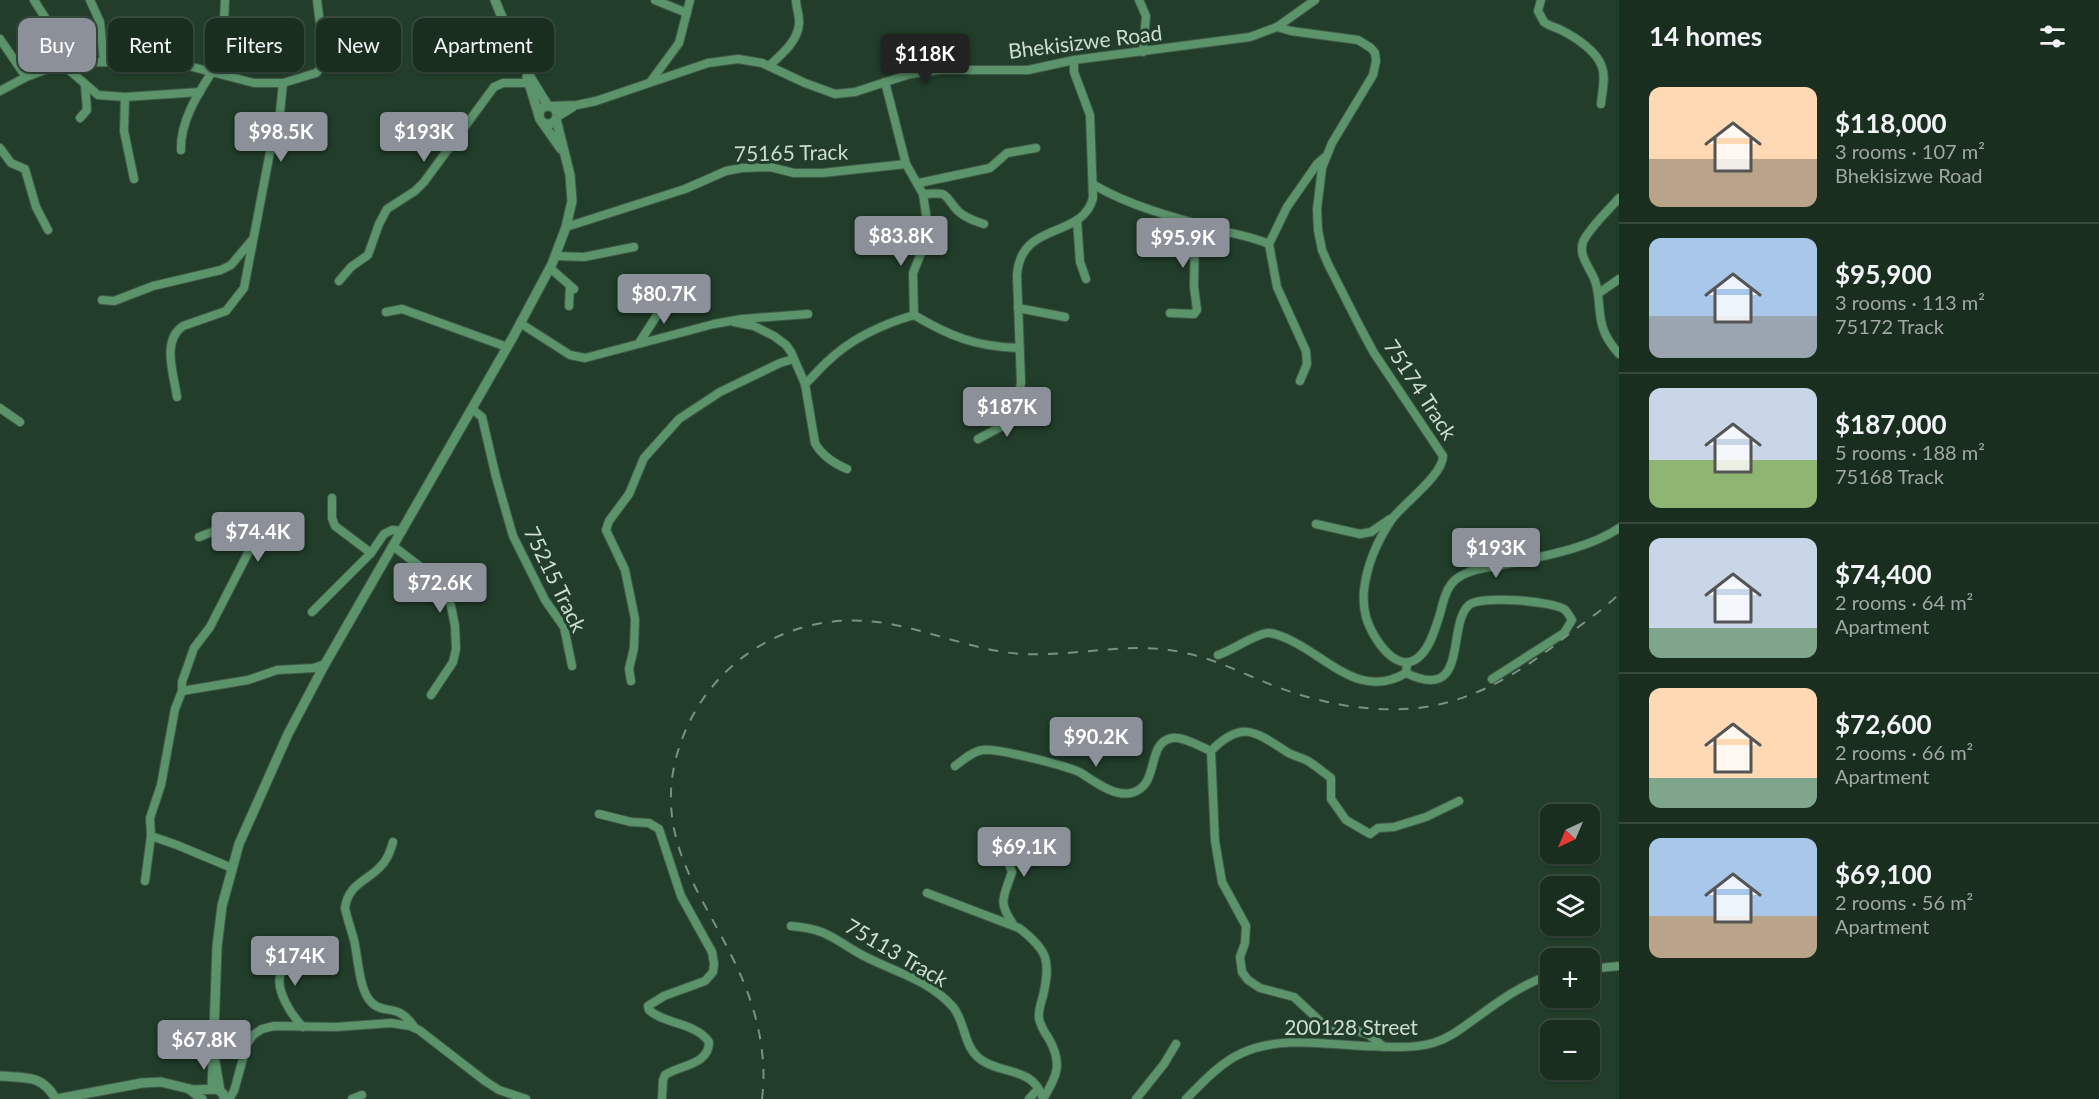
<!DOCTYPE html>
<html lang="en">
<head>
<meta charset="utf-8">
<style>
  :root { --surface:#1a2e20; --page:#233629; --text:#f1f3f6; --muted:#9fa8a5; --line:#384a3e; --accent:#8c9099 }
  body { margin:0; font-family:Lato,sans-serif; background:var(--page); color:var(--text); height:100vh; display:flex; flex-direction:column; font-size:22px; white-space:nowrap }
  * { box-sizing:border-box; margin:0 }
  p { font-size:20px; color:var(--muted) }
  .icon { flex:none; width:33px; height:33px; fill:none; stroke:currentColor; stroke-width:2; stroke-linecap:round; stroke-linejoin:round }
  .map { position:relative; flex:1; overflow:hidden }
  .details { display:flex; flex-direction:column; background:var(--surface); width:480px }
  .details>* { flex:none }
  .banner { position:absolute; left:18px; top:18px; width:570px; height:54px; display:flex; gap:12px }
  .needle { width:39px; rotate:224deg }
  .tools { position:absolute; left:1540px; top:804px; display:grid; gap:12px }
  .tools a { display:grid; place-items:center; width:60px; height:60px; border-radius:12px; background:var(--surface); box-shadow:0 2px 4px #0004,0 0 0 2px var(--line); font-size:30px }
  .price { position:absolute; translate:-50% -51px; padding:0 14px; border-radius:6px; background:var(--accent); color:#fff; font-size:20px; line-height:39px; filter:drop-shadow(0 2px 3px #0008) }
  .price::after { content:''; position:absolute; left:50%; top:36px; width:18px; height:14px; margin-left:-9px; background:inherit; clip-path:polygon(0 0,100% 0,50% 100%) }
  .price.current { background:#222; color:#fff }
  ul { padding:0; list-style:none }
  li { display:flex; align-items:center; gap:18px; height:150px; padding:0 30px }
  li+li { border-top:2px solid var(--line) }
  li span { display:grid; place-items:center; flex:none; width:168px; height:120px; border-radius:12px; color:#555 }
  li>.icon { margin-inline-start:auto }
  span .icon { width:72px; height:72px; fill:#fffc; stroke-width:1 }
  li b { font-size:26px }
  h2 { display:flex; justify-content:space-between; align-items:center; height:72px; padding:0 30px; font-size:26px }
  .tag { padding:0 21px; border-radius:12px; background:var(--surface); box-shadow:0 2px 4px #0004,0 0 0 2px var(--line); font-size:21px; line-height:54px }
  .tag.current { background:var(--accent); color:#fff }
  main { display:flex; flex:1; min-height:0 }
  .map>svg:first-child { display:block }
</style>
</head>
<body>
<main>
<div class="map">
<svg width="1619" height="1099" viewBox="0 0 1619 1099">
  <rect width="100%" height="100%" fill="#223e2b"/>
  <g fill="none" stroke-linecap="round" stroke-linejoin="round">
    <defs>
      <g id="minor">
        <polyline points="34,0 51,27 68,63"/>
        <polyline points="90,0 100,22 104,62"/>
        <polyline points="655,0 687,13"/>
        <polyline points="1139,0 1146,16 1143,52"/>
        <path d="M1541,0L1538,11L1544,22C1549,26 1555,27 1561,30C1575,37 1597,51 1602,67C1606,78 1602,92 1601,104"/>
        <path d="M1277,27L1291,31L1358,40L1371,48L1375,53L1376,61L1373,75L1332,143L1322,168L1317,209L1318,230L1322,250L1328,264L1361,329L1374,353L1443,456C1443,475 1404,503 1392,519C1377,541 1367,564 1364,590C1363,599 1364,609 1366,617C1372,638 1399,680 1422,654C1431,644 1435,629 1439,617C1443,604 1445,589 1455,580C1468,569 1486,568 1502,565C1538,557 1589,549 1619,528"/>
        <polyline points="0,39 26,77"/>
        <polyline points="62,64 98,95 125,97 200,92"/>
        <path d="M769,66C781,55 798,41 799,24C800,16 796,8 796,0"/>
        <polyline points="216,73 223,43 225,0"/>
        <polyline points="651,81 679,43 690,0"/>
        <polyline points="885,82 906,164 923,194 927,221 926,241 913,273 914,315"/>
        <polyline points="0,91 26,77 50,68 68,63 104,62 181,64 254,83 283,83 316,73 328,61 329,56 320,24 317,0"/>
        <polyline points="125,97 124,131 134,179"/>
        <polyline points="551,106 577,105 596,101 708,63 738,59 762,63 805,83 835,94 855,92 910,74 940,70 1028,70 1074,60 1250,37 1277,27 1315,0"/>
        <polyline points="557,117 573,107"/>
        <polyline points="80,118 87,110 85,85"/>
        <polyline points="0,148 11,163 25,169 36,207 48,230"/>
        <path d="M181,150C180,122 197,95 212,72"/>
        <polyline points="919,183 990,168 1007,153 1036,148"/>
        <path d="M1094,185C1130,206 1175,218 1215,229C1233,234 1251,236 1269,244"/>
        <path d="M923,194C951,192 942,194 958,211C965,218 975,221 984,224"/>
        <path d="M1619,198C1609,210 1589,228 1583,242C1578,256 1591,269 1595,281C1601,297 1597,314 1604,331C1607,339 1613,347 1619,354"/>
        <polyline points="1077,220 1080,262 1086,279"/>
        <polyline points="566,227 685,189 726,171 742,168 770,167 794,173 822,173 906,164"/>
        <polyline points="555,256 584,257 634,247"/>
        <polyline points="550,268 574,289"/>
        <polyline points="339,281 351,267 368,255 379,224 387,209 415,191 424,182 494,87 503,83 529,83"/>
        <polyline points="1599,293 1619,279"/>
        <polyline points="102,300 114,301 153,286 221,270 231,265 252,240"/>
        <polyline points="569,306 570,286"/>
        <polyline points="1018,308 1065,317"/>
        <polyline points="386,312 402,309 507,347"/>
        <polyline points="1170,313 1194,314 1197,310 1194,287 1195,223"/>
        <path d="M734,322L754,326L774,336L786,345L791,352L805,384L815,443C822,456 833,463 847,469"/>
        <polyline points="520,323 570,355 585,358 714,324 742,319 808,314"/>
        <polyline points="639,343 670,295"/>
        <polyline points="1300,381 1307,364 1306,351 1277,287 1269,244 1287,207 1317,164 1325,157"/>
        <path d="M805,384C813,377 820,368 828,361C851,339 883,324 914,315C949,336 977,347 1019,348"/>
        <path d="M177,397C174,375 161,341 183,326L226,311L244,288L270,152L279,122L283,83"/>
        <polyline points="0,408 20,422"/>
        <polyline points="472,409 482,417 496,477 513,536 545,600 564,627 572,666"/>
        <path d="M978,439L1004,425L1016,410L1021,383L1017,275C1021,220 1082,240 1093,198L1090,115L1074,72V60"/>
        <polyline points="332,498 332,518 335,526 371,553"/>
        <polyline points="1316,524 1360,534 1371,532 1390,519"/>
        <polyline points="393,546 439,581 446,590 451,606 455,626 456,649 453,662 431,695"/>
        <polyline points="312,612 371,553 384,534 392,530 402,531"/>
        <path d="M1218,655C1231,651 1257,633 1268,633C1277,633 1286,638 1294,642C1331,661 1362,699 1406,673"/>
        <path d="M1407,663L1406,673C1470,704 1446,625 1469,605C1481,595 1550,601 1564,609C1567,611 1570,617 1572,620L1564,633L1492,679"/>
        <polyline points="631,681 629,669 634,648 635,619 625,570 606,530 609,521 629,494 644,458 679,419 720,392 780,363 794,359"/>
        <polyline points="182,691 182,682 194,648 210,627 266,518 225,527 199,537"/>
        <path d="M955,766C963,760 973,751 983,750C997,748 1068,766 1081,773C1094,781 1114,797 1131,793C1161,786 1145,743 1172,738C1183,736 1201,747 1211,751"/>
        <path d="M599,814L631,822L649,823L659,829L681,896L712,952L714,964L713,972L705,981L664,996L648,1006L649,1010C666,1025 695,1022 709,1042C709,1065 680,1065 665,1075L663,1080L662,1099"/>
        <polyline points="151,836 177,845 232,868"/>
        <path d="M1000,841L1012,872C1004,897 997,901 1013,924"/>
        <path d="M393,842C390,852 387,861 379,868C365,882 348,885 345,908C347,918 351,929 354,940C358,956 359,992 372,1003C386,1016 397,1001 415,1028"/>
        <polyline points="145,881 151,836 150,818 161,785 175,709 182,691 248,680 277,670 314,668 325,664"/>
        <path d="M927,893L1019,928C1048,950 1051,961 1043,996C1041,1003 1038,1011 1039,1018C1040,1026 1045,1033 1049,1039C1063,1064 1057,1076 1043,1099"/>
        <path d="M791,926C828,929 833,939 862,955C894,972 928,979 953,1007C966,1023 963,1046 980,1059C1000,1075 1034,1066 1043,1099"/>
        <path d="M295,951C291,960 282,967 280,976C276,992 293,1017 303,1027"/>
        <polyline points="1590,969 1619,966"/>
        <path d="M1384,1047L1369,1035L1355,1030L1323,1024L1294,997L1260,988L1248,980L1242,972L1240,957L1245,943L1246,926L1222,882L1215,841L1211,751C1241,720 1255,731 1287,752C1293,756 1301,757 1308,761C1316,766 1323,772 1331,778V799L1346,820L1370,834L1378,828L1394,827L1426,817L1459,801"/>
        <polyline points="229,1099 234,1091 247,1044 253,1035 262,1029 274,1026 336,1027 391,1023 410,1026 419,1030 485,1081 499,1090 526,1099"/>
        <polyline points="352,1099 362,1095"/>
        <polyline points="1029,1099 1038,1089"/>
        <polyline points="1136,1099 1164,1064 1176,1044"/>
        <path d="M1186,1099C1203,1082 1220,1063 1242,1053C1279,1036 1325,1044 1364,1046C1387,1047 1411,1049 1433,1043C1450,1038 1462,1028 1476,1018C1499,1001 1524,983 1551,975"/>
      </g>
      <g id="tertiary">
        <polyline points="495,0 518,57 548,106"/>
        <polyline points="527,77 539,116"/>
        <circle cx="548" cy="115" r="9"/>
        <polyline points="542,122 561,149"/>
        <polyline points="215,1062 220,1091"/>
        <path d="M0,1076C26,1078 41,1074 56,1099"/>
        <polyline points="189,1089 202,1099"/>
        <polyline points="212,1089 217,947 222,906 239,844 288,734 325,664 513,337 552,264 566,227 572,201 570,175 556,119"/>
        <polyline points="57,1099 142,1083 161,1082 194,1090 218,1089 224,1095 224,1099"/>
      </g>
    </defs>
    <use href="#minor" stroke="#415b49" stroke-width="10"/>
    <use href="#tertiary" stroke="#415b49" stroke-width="11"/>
    <use href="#minor" stroke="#5b936b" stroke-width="8"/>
    <use href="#tertiary" stroke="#5b936b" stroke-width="9"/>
    <path stroke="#7a9080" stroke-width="2" stroke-dasharray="10 10" stroke-linecap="butt" d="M762,1099C768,1052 755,1003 734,961C702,894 657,842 675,762C697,670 782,610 877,622C926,628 973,651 1022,654C1077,657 1131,640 1185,653C1215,659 1244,674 1272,685C1319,703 1367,713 1418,708C1477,701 1524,670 1569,634C1586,621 1604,609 1619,594"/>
  </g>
  <g text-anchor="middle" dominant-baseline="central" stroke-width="6" stroke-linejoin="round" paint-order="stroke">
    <g font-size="21" fill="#cdddd0" stroke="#223e2b">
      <text transform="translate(1085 41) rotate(-7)">Bhekisizwe Road</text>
      <text transform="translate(791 152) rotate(-1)">75165 Track</text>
      <text transform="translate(1421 389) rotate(57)">75174 Track</text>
      <text transform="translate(556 579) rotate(64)">75215 Track</text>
      <text transform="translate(897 952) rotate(30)">75113 Track</text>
      <text x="1351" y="1026">200128 Street</text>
    </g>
  </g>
</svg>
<div class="tools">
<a><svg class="needle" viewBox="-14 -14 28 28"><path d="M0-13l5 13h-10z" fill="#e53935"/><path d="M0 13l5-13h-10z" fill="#9fa8a5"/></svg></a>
<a><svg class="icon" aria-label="layers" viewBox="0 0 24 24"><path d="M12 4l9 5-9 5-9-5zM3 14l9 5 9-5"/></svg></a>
<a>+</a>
<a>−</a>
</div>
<b class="price current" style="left:925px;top:85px">$118K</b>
<b class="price" style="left:281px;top:163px">$98.5K</b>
<b class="price" style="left:424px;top:163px">$193K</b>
<b class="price" style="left:901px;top:267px">$83.8K</b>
<b class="price" style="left:1183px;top:269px">$95.9K</b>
<b class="price" style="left:664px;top:325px">$80.7K</b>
<b class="price" style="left:1007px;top:438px">$187K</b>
<b class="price" style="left:258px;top:563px">$74.4K</b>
<b class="price" style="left:1496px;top:579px">$193K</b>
<b class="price" style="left:440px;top:614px">$72.6K</b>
<b class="price" style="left:1096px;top:768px">$90.2K</b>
<b class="price" style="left:1024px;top:878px">$69.1K</b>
<b class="price" style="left:295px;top:987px">$174K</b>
<b class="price" style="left:204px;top:1071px">$67.8K</b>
<div class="banner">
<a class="tag current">Buy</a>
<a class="tag">Rent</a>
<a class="tag">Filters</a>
<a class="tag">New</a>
<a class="tag">Apartment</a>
</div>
</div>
<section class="details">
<h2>14 homes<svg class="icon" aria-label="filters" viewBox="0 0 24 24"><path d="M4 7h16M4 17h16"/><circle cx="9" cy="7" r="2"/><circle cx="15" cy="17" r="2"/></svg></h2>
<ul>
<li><span style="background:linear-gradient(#ffd9b3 60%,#b9a48a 0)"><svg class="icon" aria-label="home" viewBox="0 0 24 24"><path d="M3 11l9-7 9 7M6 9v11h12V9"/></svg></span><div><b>$118,000</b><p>3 rooms · 107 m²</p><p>Bhekisizwe Road</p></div></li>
<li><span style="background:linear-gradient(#a9c7e8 65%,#9aa5b1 0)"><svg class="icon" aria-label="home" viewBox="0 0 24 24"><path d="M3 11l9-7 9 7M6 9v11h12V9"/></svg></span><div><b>$95,900</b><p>3 rooms · 113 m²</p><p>75172 Track</p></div></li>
<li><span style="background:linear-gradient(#c9d6e8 60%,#8fb573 0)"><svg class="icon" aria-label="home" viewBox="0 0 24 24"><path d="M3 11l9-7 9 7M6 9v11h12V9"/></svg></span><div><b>$187,000</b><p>5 rooms · 188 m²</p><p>75168 Track</p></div></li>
<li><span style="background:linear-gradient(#c9d6e8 75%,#7fa58c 0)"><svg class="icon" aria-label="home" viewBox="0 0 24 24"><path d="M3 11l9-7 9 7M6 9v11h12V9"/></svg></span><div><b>$74,400</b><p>2 rooms · 64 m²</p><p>Apartment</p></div></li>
<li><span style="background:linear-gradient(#ffd9b3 75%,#7fa58c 0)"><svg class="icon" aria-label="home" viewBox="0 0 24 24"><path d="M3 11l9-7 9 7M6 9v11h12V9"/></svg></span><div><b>$72,600</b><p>2 rooms · 66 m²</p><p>Apartment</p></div></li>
<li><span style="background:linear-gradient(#a9c7e8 65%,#b9a48a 0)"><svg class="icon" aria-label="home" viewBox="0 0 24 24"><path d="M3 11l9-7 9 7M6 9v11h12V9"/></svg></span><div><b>$69,100</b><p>2 rooms · 56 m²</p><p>Apartment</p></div></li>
</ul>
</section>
</main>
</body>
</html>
